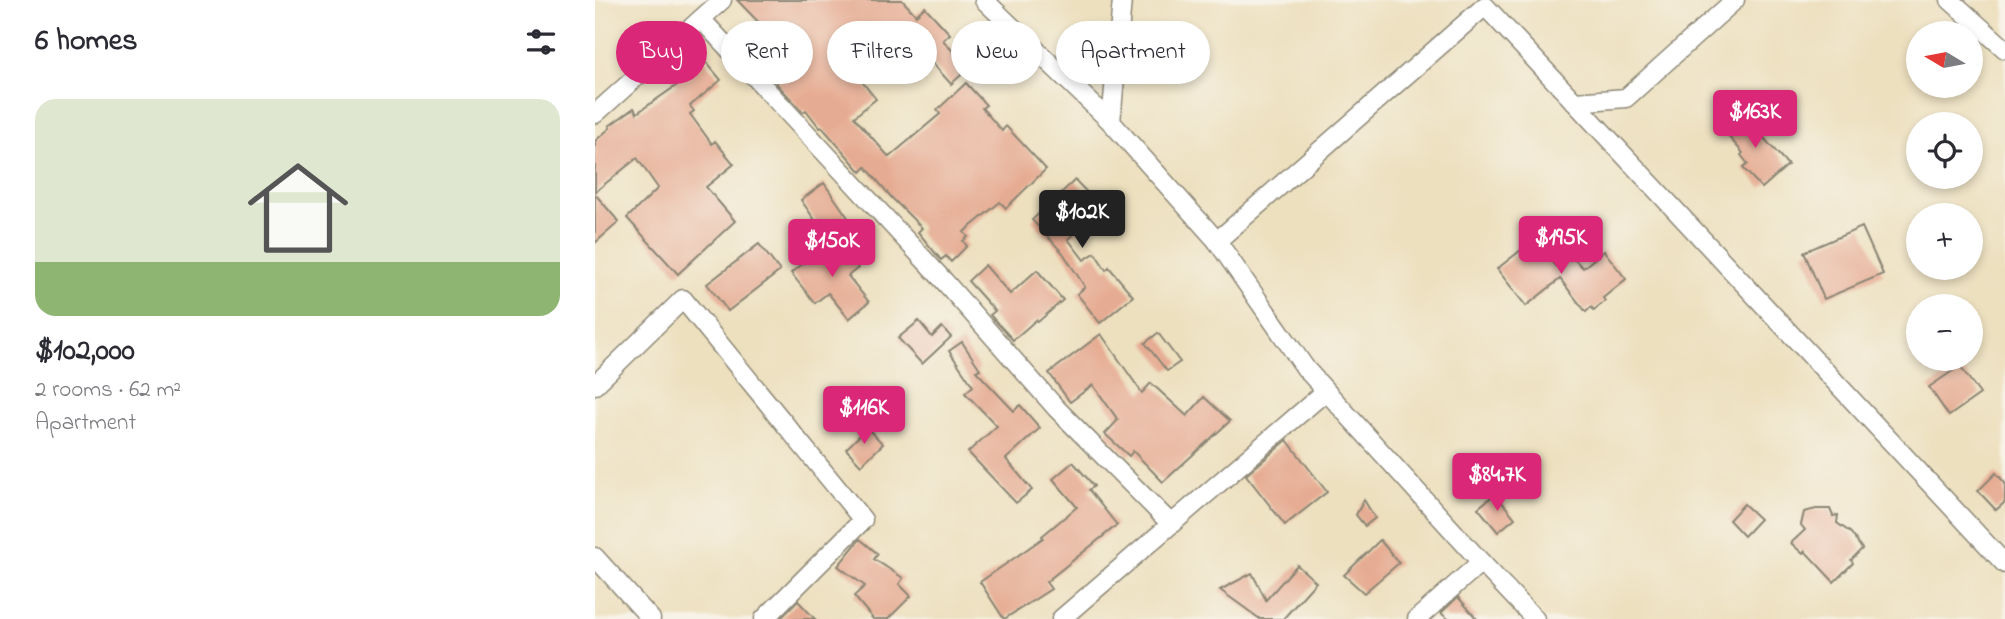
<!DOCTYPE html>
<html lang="en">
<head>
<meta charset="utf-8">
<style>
  :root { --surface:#fff; --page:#f7f7f7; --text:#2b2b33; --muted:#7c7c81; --accent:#db2777 }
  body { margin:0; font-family:"Indie Flower",sans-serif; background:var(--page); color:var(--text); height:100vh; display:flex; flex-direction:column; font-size:26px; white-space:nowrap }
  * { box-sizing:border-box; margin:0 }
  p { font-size:23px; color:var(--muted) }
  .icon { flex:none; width:38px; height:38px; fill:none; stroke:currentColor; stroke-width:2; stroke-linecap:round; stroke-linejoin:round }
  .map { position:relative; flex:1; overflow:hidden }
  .sheet { display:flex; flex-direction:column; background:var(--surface); width:595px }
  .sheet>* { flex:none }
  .guide { position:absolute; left:21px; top:21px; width:665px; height:63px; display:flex; gap:14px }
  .needle { width:46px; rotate:280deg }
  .buttons { position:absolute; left:1311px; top:21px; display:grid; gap:14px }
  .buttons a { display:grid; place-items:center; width:77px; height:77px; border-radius:50%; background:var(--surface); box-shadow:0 4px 10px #0003; font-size:35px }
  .price { position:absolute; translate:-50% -60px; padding:0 16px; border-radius:7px; background:var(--accent); color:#fff; font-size:23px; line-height:46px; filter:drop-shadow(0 2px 4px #0008) }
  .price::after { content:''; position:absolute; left:50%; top:42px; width:21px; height:16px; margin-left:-10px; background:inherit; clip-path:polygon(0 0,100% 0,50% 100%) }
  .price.selected { background:#222; color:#fff }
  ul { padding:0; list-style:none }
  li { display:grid; align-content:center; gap:14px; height:371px; padding:0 35px }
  li span { display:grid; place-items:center; height:217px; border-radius:21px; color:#555 }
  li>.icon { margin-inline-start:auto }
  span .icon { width:126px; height:126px; fill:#fffc; stroke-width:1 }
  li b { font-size:30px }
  h2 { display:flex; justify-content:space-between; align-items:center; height:84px; padding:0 35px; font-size:30px }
  .tag { padding:0 24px; border-radius:32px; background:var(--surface); box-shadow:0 4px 10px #0003; font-size:24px; line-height:63px }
  .tag.selected { background:var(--accent); color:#fff }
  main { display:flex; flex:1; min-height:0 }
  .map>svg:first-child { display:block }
</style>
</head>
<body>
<main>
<section class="sheet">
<h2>6 homes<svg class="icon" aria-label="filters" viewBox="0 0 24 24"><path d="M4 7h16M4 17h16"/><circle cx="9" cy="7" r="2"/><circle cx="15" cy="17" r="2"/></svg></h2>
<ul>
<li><span style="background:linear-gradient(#dfe7d0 75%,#8fb573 0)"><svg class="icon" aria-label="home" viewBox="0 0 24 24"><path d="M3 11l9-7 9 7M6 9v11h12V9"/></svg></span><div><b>$102,000</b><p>2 rooms · 62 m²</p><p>Apartment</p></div></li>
</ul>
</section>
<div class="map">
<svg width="1410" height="619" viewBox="0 0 1410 619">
  <rect width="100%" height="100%" fill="#f7f3e8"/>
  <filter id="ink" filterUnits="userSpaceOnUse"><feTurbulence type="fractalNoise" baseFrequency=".0143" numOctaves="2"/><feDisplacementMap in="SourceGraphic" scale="14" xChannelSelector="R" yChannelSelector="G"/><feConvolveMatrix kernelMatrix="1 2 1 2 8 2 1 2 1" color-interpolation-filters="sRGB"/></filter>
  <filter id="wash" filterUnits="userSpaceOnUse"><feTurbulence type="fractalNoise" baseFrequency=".00686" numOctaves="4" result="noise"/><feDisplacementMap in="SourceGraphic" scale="28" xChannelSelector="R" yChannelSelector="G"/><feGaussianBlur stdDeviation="1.57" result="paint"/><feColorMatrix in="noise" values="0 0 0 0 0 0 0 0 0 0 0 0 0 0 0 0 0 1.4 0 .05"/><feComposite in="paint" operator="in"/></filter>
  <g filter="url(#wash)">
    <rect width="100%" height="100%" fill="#ede0bf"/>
    <g id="blocks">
      <g fill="#e6ac93">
        <polygon points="142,0 307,0 321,15 330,7 355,34 348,40 373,69 356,84 331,56 310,75 284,45 257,69 281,99 259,117 294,157 345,114 342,110 371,83 391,105 387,108 407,131 411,126 451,169 411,208 405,202 369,232 373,237 368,241 372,246 356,262 351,256 346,260 323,232 327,228 297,198 271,167 266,172 227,127 225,128 211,110 208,112 181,83 188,77 161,45 175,34"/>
        <polygon points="100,49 126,80 95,106 99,111 95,114 117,144 120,141 139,164 111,187 140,221 83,274 32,218 63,188 42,158 0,192 0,141 15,128 14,126 39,108 42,113 82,85 72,73"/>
        <polygon points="1143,109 1193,165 1167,188 1148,168 1153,164 1146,155 1148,153 1132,135 1138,129 1130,120"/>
        <polygon points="480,180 507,208 473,239 489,260 500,253 511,270 514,267 538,296 505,323 482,294 490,287 468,253 437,220"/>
        <polygon points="229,183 254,219 231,236 206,200"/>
        <polygon points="0,194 24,222 0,243"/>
        <polygon points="1267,227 1288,274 1229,299 1209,252"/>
        <polygon points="239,239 263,268 253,276 274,302 254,319 233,293 220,303 196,273"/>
        <polygon points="940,239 961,266 973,253 988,268 1009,251 1031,279 1008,298 1010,301 999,310 996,307 991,312 965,279 931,306 902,269"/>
        <polygon points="164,244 185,271 133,311 112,284"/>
        <polygon points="390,265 415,294 442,270 468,300 443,322 441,320 418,340 395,315 400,311 373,281"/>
        <polygon points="324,321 337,337 347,327 356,337 327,364 303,338"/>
        <polygon points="563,333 585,362 572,371 550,343"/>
        <polygon points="506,334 547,393 556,383 592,416 609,397 635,421 568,482 538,451 534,456 510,434 523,420 498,385 475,402 454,373"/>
        <polygon points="367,342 385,369 381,371 419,411 425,405 445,428 411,459 437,490 421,503 373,452 402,426 370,393 378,386 354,351"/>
        <polygon points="1365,366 1385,394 1354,416 1334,387"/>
        <polygon points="272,428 288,444 266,465 251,449"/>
        <polygon points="692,440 732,492 690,525 651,475"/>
        <polygon points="478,462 499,486 494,490 522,525 451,582 456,589 409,619 385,582 448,538 447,536 482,507 458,479"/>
        <polygon points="1401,473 1410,483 1410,502 1401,510 1383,491"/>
        <polygon points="900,494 920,518 903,532 883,508"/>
        <polygon points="769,500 780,518 770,526 761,515"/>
        <polygon points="1149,504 1165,519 1149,536 1134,520"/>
        <polygon points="1221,509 1235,509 1238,516 1243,515 1242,523 1256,533 1267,549 1256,560 1258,563 1239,582 1210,551 1208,554 1196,543 1210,530 1206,525 1209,512"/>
        <polygon points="265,539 283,554 279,559 308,578 304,584 316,596 293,619 278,619 259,596 270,586 243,566"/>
        <polygon points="785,540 804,563 769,593 749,575"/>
        <polygon points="702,565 721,582 688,619 665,619 625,590 657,573 671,600"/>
        <polygon points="863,597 882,619 853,619 846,613"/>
        <polygon points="203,601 220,619 185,619"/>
      </g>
    </g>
  </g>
  <g filter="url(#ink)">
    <use href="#blocks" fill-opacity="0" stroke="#8c8675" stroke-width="2"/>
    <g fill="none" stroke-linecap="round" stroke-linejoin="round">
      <defs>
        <g id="minor">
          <polyline points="389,0 516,122 622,241 711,369 886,562 940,619"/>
          <polyline points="1355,0 1410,49"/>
          <polyline points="106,19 349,281 462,409 576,524"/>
          <polyline points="980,102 1031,98 1140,0"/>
          <polyline points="0,114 127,0"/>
          <polyline points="516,122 527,0"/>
          <polyline points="622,241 890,6 1410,564"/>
          <polyline points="0,385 88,299 268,520 169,619"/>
          <polyline points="0,557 56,619"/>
          <polyline points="466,619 731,391"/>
          <polyline points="822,619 886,562"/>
        </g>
      </defs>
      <use href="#minor" stroke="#8c8675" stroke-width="21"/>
      <use href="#minor" stroke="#fff" stroke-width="18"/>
    </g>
  </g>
</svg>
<div class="buttons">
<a><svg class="needle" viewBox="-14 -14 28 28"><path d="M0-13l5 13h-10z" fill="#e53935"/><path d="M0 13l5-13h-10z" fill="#7c7c81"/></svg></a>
<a><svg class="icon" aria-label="locate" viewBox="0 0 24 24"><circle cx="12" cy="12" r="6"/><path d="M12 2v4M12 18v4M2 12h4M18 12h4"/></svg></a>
<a>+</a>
<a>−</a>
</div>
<b class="price" style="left:1160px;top:150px">$163K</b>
<b class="price selected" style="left:487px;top:250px">$102K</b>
<b class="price" style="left:966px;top:276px">$195K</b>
<b class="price" style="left:237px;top:279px">$150K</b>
<b class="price" style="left:269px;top:446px">$116K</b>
<b class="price" style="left:902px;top:513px">$84.7K</b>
<div class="guide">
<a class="tag selected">Buy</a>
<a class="tag">Rent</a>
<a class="tag">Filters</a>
<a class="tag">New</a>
<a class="tag">Apartment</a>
</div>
</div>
</main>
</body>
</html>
